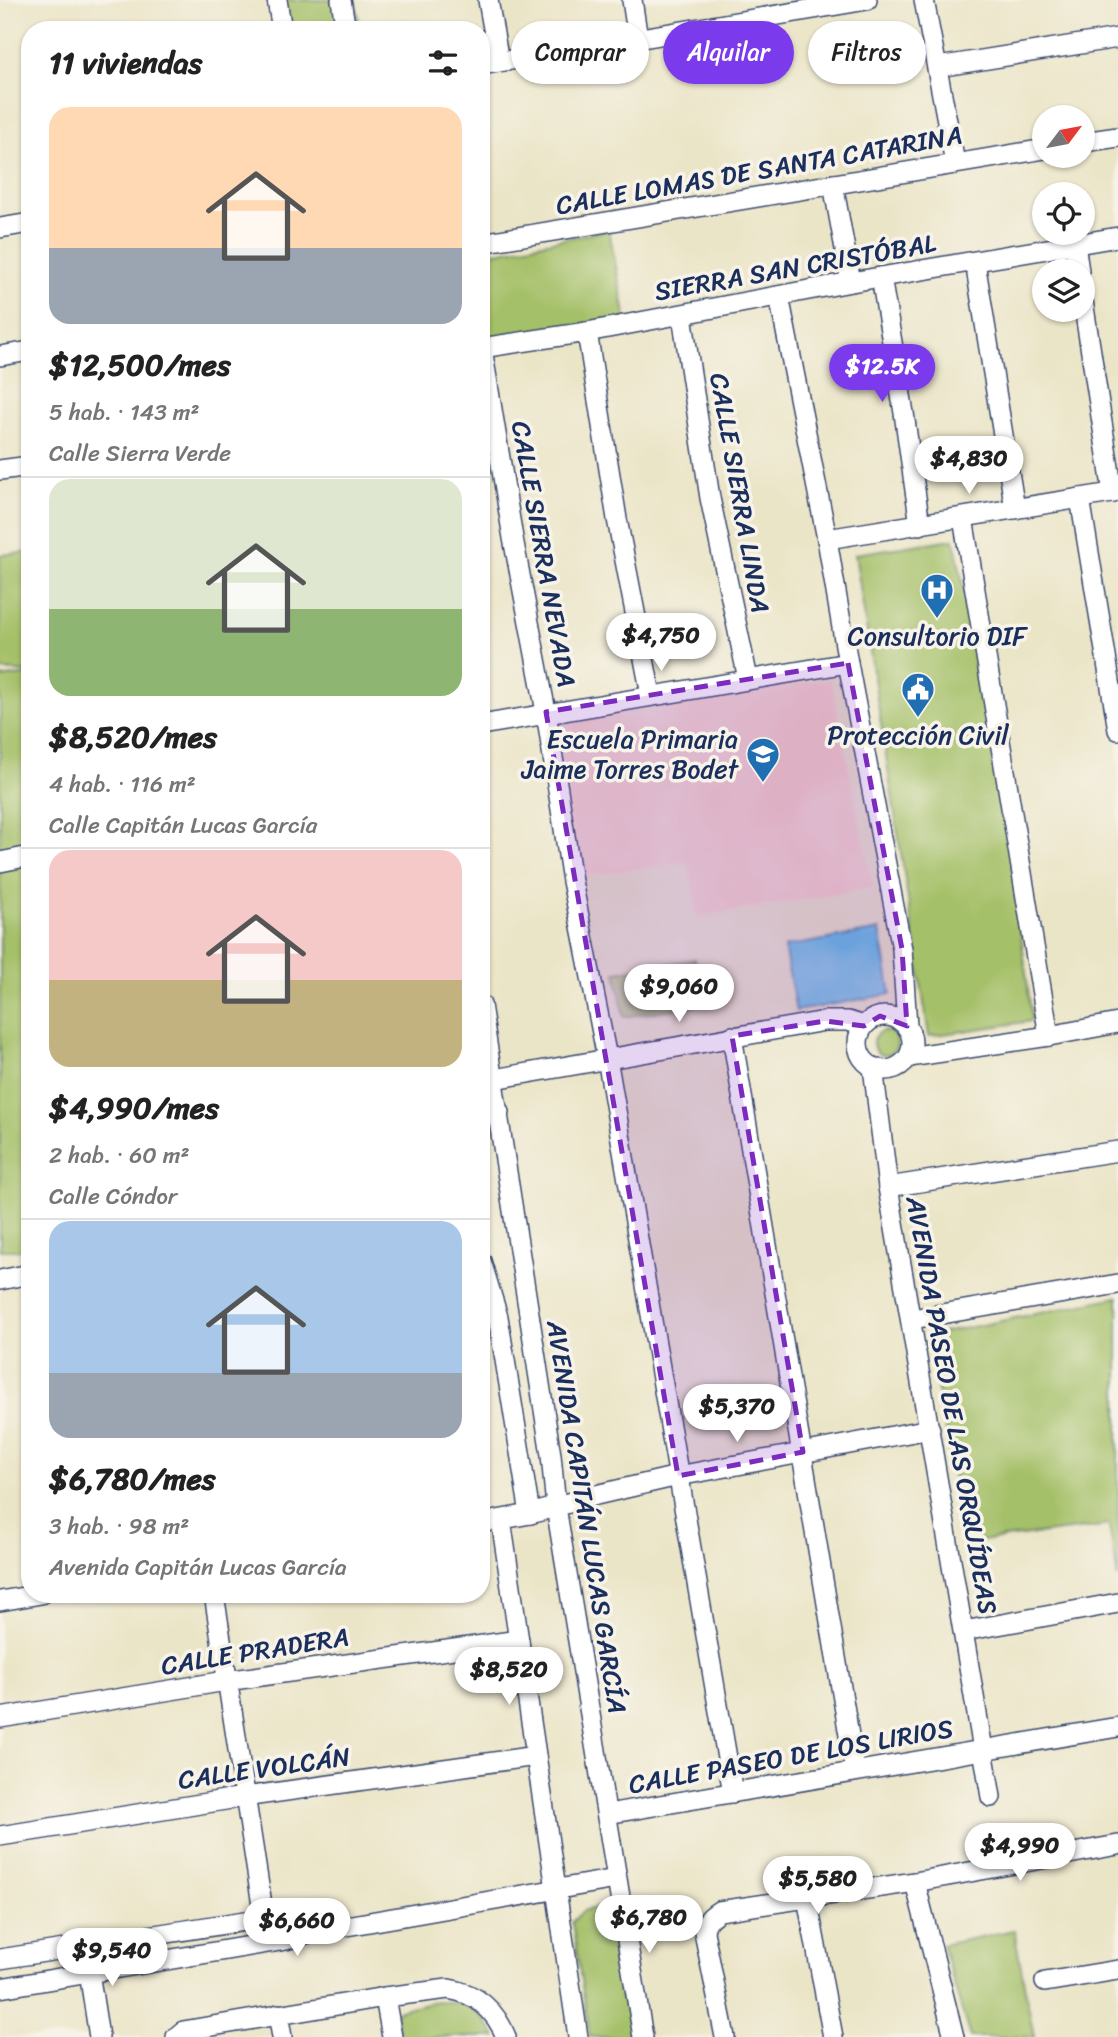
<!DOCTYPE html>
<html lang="es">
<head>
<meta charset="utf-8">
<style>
  :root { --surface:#fff; --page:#f6f6f6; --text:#222; --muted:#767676; --line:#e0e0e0; --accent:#7c3aed }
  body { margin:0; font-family:Sriracha,sans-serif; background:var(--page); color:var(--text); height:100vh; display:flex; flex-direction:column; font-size:26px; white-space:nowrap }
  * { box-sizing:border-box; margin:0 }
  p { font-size:23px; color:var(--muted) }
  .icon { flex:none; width:38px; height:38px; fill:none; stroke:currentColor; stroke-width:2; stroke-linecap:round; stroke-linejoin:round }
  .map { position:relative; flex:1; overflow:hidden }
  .drawer { position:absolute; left:21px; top:21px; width:469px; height:1582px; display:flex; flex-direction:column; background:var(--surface); border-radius:28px; box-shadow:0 2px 5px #0004 }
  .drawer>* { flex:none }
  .hud { position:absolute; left:511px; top:21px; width:500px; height:63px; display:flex; gap:14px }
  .needle { width:46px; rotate:58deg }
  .controls { position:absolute; left:1032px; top:105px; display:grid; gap:14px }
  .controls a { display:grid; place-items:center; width:63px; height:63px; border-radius:50%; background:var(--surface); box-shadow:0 2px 5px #0004; font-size:35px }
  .price { position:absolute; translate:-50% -60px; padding:0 16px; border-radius:24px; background:#fff; color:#222; font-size:23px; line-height:46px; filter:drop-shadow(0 2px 4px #0008) }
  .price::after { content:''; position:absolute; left:50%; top:42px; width:21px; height:16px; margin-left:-10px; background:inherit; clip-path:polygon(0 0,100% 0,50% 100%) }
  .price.current { background:var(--accent); color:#fff }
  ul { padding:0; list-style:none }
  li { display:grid; align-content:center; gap:14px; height:371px; padding:0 28px }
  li+li { border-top:2px solid var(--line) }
  li span { display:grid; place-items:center; height:217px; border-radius:21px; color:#555 }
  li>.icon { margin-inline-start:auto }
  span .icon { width:126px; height:126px; fill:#fffc; stroke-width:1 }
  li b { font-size:30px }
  h2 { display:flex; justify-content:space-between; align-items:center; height:84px; padding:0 28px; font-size:30px }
  .pill { padding:0 24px; border-radius:32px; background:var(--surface); box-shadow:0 2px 5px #0004; font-size:24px; line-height:63px }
  .pill.current { background:var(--accent); color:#fff }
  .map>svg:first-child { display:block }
</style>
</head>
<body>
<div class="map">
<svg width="1118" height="2037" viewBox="0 0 1118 2037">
  <rect width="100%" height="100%" fill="#f7f3e8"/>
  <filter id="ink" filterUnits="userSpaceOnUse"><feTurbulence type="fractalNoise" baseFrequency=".0143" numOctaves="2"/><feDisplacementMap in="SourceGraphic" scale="14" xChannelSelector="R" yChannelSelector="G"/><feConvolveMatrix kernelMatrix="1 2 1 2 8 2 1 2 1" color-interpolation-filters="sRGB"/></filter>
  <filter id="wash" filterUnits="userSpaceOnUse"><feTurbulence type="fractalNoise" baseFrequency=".00686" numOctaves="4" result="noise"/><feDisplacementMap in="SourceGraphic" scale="28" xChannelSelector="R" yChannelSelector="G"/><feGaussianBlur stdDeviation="1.57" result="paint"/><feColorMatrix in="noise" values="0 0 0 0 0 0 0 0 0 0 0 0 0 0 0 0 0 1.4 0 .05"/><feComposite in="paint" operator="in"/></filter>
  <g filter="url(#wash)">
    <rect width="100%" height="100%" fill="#ebe5c8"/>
    <polygon fill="#f7d1c6" points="831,679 873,888 698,917 688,862 578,877 550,726 755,689"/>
    <g fill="#a4c067" stroke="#607862" stroke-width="2">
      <polygon points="282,0 355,0 361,30 287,30"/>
      <polygon points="609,230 626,319 481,344 481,255"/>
      <polygon points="954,539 1003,792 1032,1021 929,1036 855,554"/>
      <polygon points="30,552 30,672 0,670 0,555"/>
      <polygon points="30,674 30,851 0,855 0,678"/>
      <polygon points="30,863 30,1250 0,1250 0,866"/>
      <polygon points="695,959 703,1004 624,1017 616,972"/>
      <circle cx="885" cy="1043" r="12"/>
      <polygon points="1118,1297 1118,1579 1109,1525 966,1543 928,1336"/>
      <polygon points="596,1908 611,1915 632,2037 590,2037 572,1922 583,1911"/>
      <polygon points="1014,1930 1034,2037 970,2037 942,1945"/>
      <path d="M435,2001C468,2002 480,2008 496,2037H400L395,2011Z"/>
    </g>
    <polygon fill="#67c0e4" stroke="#4178a1" stroke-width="2" points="880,930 891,994 796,1011 784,947"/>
  </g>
  <g filter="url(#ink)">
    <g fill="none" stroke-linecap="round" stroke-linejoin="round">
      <defs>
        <g id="minor">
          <polyline points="277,0 282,30"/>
          <polyline points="341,0 346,30"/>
          <polyline points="488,0 499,62"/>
          <polyline points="632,0 638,39"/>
          <polyline points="924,0 955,163"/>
          <polyline points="481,65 867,0"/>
          <polyline points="938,67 1118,38"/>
          <polyline points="1083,142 1118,137"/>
          <polyline points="833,184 851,282"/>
          <polyline points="0,228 30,223"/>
          <polyline points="481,243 1045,149"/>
          <polyline points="1075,244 1079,271"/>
          <polyline points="975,262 1015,509"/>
          <polyline points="881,277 904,413 920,525"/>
          <polyline points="779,296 827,539 848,663 902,949 907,1026"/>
          <polyline points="1083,301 1113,493"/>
          <polyline points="682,315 710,498 748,679"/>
          <polyline points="587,332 617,519 651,695"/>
          <polyline points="481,348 587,332 851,282 1118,237"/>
          <polyline points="482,348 513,538 546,712 572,881 607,1058 733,1793"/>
          <polyline points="0,356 30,351"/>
          <polyline points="0,470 30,466"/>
          <polyline points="1080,498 1118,730"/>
          <polyline points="963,518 1049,1036"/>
          <polyline points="827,539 1118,492"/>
          <polyline points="481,725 848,663"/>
          <polyline points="0,862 30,856"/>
          <polyline points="481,1005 551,1455 556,1507 643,2037"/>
          <circle cx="885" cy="1043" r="27"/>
          <polyline points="732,1036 855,1771"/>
          <polyline points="909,1057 1049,1036 1118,1023"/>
          <polyline points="873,1067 888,1187 991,1797"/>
          <polyline points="494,1079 825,1021 848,1021 864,1026"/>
          <polyline points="481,1114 499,1112"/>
          <polyline points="888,1187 1118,1151"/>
          <polyline points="481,1261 498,1317 530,1514"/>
          <polyline points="0,1280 30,1274"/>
          <polyline points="912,1319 1118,1284"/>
          <polyline points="501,1520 578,2037"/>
          <polyline points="481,1523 530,1514 596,1495 678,1476 930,1429"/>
          <polyline points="214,1594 264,1918"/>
          <polyline points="0,1601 41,1594"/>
          <polyline points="964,1631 1118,1603"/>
          <polyline points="0,1718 226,1681 519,1640"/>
          <polyline points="607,1814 1118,1727"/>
          <polyline points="0,1836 244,1797 536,1756"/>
          <polyline points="915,1882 954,2037"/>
          <polyline points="807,1898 833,2037"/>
          <polyline points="85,1946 99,2037"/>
          <polyline points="0,1959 264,1918 291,1921 312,1932"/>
          <polyline points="1045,1982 1118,1970"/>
          <polyline points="0,1988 286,1940 312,1932 616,1879"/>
          <polyline points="385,1997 392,2037"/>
          <polyline points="278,2014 282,2037"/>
          <path d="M176,2037L183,2031L385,1997L448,1989C477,1993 496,2011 506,2037"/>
          <path d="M725,2037L704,1932C705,1921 710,1917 719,1911L915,1882L1118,1845"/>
        </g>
      </defs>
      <use href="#minor" stroke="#3a4a6e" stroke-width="22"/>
      <use href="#minor" stroke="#fff" stroke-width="19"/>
    </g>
  </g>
  <path fill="#7b2cbf" fill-opacity="0.2" stroke="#7b2cbf" stroke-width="5" stroke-dasharray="14 9" stroke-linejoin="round" d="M848,663L902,949L907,1026L880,1016L864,1026L825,1021L732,1036L803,1452L678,1476L546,712Z"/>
  <defs>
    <symbol id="hospital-pin" viewBox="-11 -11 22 30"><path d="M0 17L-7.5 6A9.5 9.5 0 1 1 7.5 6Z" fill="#1f6fb2" stroke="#f7f3e8"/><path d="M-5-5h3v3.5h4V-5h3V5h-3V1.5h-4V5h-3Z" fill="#fff"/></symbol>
    <symbol id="civic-pin" viewBox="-11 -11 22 30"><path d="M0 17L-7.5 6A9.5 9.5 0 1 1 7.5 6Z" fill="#1f6fb2" stroke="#f7f3e8"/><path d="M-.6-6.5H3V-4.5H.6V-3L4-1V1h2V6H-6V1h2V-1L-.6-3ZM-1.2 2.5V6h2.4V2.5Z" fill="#fff"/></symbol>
    <symbol id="school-pin" viewBox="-11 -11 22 30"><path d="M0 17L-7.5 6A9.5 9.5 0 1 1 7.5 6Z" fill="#1f6fb2" stroke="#f7f3e8"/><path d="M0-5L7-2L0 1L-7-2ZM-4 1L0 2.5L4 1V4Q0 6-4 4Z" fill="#fff"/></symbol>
  </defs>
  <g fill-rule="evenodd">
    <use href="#hospital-pin" x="918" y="571" width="38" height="52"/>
    <use href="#civic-pin" x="899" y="670" width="38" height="52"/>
    <use href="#school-pin" x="744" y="735" width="38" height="52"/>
  </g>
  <g text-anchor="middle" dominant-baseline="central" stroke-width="7" stroke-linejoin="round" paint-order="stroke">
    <g font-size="26" fill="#1b2f5e" stroke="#f7f3e8">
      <text transform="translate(759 170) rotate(-10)">CALLE LOMAS DE SANTA CATARINA</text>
      <text transform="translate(795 267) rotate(-10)">SIERRA SAN CRISTÓBAL</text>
      <text transform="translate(740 493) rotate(80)">CALLE SIERRA LINDA</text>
      <text transform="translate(544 554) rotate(80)">CALLE SIERRA NEVADA</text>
      <text transform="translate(952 1405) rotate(80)">AVENIDA PASEO DE LAS ORQUÍDEAS</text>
      <text transform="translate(587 1517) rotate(81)">AVENIDA CAPITÁN LUCAS GARCÍA</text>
      <text transform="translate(255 1651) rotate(-9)">CALLE PRADERA</text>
      <text transform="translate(791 1756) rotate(-10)">CALLE PASEO DE LOS LIRIOS</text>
      <text transform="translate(264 1768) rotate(-8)">CALLE VOLCÁN</text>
    </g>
    <g font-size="26" fill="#1b2f5e" stroke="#f7f3e8">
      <text x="937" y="636">Consultorio DIF</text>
      <text x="918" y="735">Protección Civil</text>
      <text x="738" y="739" text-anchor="end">Escuela Primaria<tspan x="738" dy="30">Jaime Torres Bodet</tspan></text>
    </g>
  </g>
</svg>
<div class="controls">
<a><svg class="needle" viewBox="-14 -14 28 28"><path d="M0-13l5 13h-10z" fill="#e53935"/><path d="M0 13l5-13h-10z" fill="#767676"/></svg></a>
<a><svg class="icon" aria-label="locate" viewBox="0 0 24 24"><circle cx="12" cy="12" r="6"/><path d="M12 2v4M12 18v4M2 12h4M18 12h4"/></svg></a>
<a><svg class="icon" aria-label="layers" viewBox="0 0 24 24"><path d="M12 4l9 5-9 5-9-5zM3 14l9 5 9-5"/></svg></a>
</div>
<b class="price current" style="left:882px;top:404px">$12.5K</b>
<b class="price" style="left:969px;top:496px">$4,830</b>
<b class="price" style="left:661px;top:673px">$4,750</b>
<b class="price" style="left:679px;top:1024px">$9,060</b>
<b class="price" style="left:737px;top:1444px">$5,370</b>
<b class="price" style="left:509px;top:1707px">$8,520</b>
<b class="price" style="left:1020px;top:1883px">$4,990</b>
<b class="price" style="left:818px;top:1916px">$5,580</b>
<b class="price" style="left:649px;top:1955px">$6,780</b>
<b class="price" style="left:297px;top:1958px">$6,660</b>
<b class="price" style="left:112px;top:1988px">$9,540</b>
<div class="hud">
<a class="pill">Comprar</a>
<a class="pill current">Alquilar</a>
<a class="pill">Filtros</a>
</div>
<section class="drawer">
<h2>11 viviendas<svg class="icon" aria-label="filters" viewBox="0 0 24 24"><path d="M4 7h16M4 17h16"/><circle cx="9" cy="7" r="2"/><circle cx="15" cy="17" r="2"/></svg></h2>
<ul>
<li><span style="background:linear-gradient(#ffd9b3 65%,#9aa5b1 0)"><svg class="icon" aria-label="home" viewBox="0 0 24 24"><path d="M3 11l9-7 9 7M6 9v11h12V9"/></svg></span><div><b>$12,500/mes</b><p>5 hab. · 143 m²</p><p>Calle Sierra Verde</p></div></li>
<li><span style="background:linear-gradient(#dfe7d0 60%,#8fb573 0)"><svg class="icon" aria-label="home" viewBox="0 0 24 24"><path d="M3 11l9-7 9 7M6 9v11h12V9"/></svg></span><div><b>$8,520/mes</b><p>4 hab. · 116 m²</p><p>Calle Capitán Lucas García</p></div></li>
<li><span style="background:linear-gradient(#f6c9c9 60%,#c2b280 0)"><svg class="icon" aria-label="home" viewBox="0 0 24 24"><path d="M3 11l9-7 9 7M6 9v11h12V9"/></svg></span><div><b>$4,990/mes</b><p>2 hab. · 60 m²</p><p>Calle Cóndor</p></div></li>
<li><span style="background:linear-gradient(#a9c7e8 70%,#9aa5b1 0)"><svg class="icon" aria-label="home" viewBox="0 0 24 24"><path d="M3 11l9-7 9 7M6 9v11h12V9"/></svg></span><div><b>$6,780/mes</b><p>3 hab. · 98 m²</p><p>Avenida Capitán Lucas García</p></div></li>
</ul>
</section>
</div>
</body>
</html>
